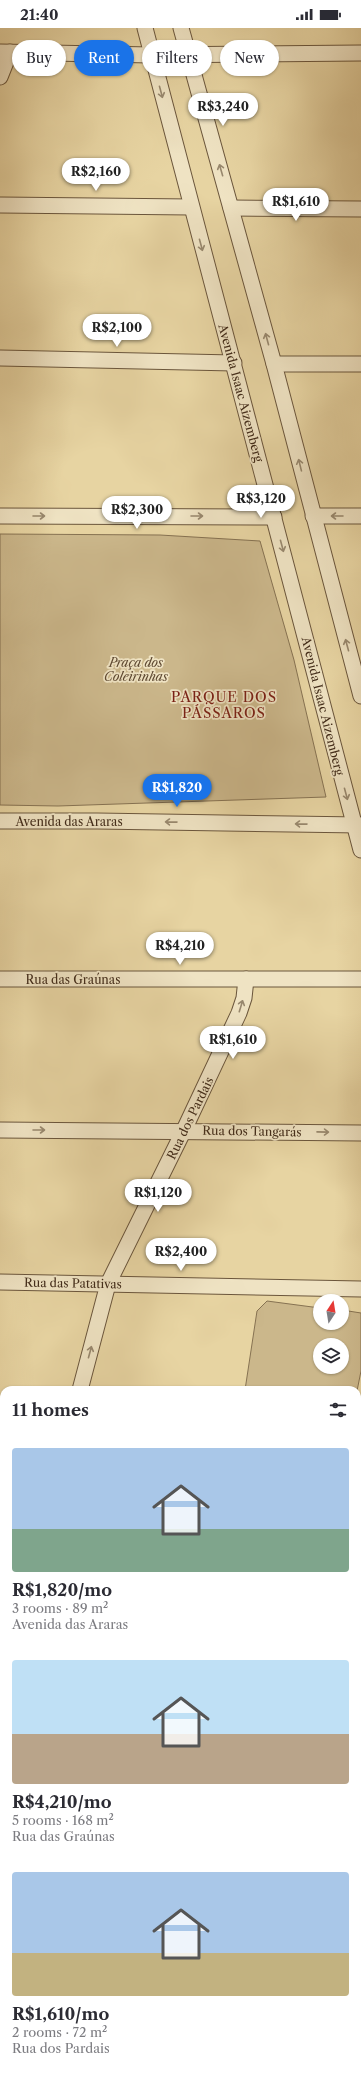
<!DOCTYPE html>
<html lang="en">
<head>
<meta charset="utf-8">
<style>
  :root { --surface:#fff; --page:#f2f2f3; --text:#2b2b33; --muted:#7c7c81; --accent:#1a73e8 }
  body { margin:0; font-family:"Libre Caslon Text",serif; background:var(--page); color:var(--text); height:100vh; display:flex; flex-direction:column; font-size:15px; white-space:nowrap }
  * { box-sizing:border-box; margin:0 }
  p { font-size:13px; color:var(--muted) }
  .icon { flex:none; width:22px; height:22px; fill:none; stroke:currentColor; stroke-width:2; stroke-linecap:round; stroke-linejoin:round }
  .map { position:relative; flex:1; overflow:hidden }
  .side { position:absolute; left:0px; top:1358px; width:361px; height:692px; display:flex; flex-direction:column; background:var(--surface); border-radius:12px 12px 0 0; box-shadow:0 1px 3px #0004 }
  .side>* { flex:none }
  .banner { position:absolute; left:12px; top:12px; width:337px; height:36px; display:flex; gap:8px }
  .needle { width:26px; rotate:12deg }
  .tools { position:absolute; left:313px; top:1266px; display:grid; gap:8px }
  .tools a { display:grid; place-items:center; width:36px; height:36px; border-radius:50%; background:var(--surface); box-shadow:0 1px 3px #0004; font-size:20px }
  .price { position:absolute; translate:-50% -34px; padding:0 9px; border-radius:14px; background:#fff; color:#222; font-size:13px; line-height:26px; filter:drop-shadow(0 1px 2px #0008) }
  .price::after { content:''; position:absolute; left:50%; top:24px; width:12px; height:9px; margin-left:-6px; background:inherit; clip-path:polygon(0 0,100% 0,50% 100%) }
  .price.active { background:var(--accent); color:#fff }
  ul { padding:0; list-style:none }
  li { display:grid; align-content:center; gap:8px; height:212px; padding:0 12px }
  li span { display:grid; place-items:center; height:124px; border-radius:4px; color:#555 }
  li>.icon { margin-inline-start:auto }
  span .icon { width:72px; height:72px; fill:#fffc; stroke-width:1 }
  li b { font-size:17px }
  h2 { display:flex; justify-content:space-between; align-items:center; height:48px; padding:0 12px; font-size:17px }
  .chip { padding:0 14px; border-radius:18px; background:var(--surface); box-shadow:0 1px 3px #0004; font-size:14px; line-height:36px }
  .chip.active { background:var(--accent); color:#fff }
  .status { display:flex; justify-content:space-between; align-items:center; height:28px; padding:0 20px; background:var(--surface); direction:ltr }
  .status svg { height:11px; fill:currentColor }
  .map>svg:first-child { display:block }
</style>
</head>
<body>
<div class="status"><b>21:40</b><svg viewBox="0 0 49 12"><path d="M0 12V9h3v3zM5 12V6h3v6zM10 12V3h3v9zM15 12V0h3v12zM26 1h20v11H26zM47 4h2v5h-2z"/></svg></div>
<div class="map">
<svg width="361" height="2050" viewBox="0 0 361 2050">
  <rect width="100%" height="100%" fill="#e7d4a2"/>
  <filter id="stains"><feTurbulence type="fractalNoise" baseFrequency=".005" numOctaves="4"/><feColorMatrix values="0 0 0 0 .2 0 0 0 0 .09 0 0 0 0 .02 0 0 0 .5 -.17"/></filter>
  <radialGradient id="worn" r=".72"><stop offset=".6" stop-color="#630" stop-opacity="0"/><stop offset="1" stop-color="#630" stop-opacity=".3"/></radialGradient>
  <g fill="#cbb78b" stroke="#867252" fill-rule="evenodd">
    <polygon points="0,506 160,507 260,513 294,632 326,769 58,778 0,777"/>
    <path d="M267,1273L320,1280V1295H342V1282L361,1285V1343L357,1363L245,1362L257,1283ZM320,1317H342V1339H320Z"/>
    <polygon points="0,1510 4,1510 4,1641 0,1640"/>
  </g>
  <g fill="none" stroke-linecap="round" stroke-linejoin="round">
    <defs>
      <g id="minor">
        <polyline points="145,0 361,822"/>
        <polyline points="181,0 274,336 361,668"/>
        <polyline points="0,24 151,27 361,25"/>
        <polyline points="0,49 10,24"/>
        <polyline points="0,177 191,179"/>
        <polyline points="231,180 361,181"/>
        <polyline points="0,330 234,335"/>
        <polyline points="274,336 361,336"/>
        <polyline points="0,488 274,489"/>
        <polyline points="313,488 361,488"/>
        <polyline points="0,793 97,793 361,797"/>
        <polyline points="0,951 361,951"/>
        <polyline points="0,1102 361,1105"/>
        <polyline points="0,1254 361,1261"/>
        <polyline points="80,1362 108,1256 184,1102 239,985 244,970 246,951"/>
        <polyline points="357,1463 361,1439"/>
        <polyline points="357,1571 361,1566"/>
        <polyline points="268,2050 268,2046"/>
      </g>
      <g id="major">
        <polyline points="0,1444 4,1445"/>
        <polyline points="0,1472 4,1473"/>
        <polyline points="357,1516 361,1516"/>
        <polyline points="357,1545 361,1546"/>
      </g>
    </defs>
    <use href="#minor" stroke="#6b563c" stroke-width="17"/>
    <use href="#major" stroke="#422c1a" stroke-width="22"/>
    <use href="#minor" stroke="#efe3c3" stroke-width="15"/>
    <use href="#major" stroke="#e7d4a2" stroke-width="20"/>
  </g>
  <defs><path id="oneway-shaft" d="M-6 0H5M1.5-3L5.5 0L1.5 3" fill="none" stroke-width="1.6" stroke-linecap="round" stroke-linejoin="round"/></defs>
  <g stroke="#98886e">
    <use href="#oneway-shaft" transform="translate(161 64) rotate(75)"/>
    <use href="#oneway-shaft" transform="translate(221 142) rotate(-106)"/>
    <use href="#oneway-shaft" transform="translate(201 217) rotate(75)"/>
    <use href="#oneway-shaft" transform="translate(267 311) rotate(-105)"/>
    <use href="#oneway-shaft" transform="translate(300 437) rotate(-104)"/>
    <use href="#oneway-shaft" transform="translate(39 488)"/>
    <use href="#oneway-shaft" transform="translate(197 488)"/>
    <use href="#oneway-shaft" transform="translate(337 488) rotate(-180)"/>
    <use href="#oneway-shaft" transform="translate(282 518) rotate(75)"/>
    <use href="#oneway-shaft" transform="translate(347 617) rotate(-105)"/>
    <use href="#oneway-shaft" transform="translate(346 766) rotate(75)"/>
    <use href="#oneway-shaft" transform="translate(171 794) rotate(-179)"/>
    <use href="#oneway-shaft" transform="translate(301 796) rotate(-179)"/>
    <use href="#oneway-shaft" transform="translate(241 978) rotate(-73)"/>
    <use href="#oneway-shaft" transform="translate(39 1102)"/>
    <use href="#oneway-shaft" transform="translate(323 1104) rotate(1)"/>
    <use href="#oneway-shaft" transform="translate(90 1324) rotate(-75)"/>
  </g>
  <g text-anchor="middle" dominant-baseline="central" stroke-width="3.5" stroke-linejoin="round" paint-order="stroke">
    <g font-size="12" fill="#422c1a" stroke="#efe3c3">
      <text transform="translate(241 365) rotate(75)">Avenida Isaac Aizemberg</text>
      <text transform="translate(323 678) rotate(76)">Avenida Isaac Aizemberg</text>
      <text x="69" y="793">Avenida das Araras</text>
      <text x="73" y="951">Rua das Graúnas</text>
      <text transform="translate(190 1090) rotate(-64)">Rua dos Pardais</text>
      <text transform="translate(252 1103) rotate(1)">Rua dos Tangarás</text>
      <text transform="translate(73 1255) rotate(1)">Rua das Patativas</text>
    </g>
    <g font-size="12" font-style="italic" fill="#5d4831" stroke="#efe3c3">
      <text x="136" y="634">Praça dos<tspan x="136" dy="14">Coleirinhas</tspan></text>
    </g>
    <g font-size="14" letter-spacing="1" fill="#7a1f14" stroke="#efe3c3">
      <text x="224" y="669">PARQUE DOS<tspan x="224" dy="16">PÁSSAROS</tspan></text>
    </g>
  </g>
  <rect width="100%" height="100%" filter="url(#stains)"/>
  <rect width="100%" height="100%" fill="url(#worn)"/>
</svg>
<div class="tools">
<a><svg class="needle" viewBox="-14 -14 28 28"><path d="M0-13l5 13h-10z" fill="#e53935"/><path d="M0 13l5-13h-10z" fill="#7c7c81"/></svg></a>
<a><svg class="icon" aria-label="layers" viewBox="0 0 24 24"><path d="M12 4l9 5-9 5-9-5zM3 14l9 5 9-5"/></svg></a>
</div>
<b class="price" style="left:223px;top:99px">R$3,240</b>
<b class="price" style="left:96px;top:164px">R$2,160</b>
<b class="price" style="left:296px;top:194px">R$1,610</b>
<b class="price" style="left:117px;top:320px">R$2,100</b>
<b class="price" style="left:261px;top:491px">R$3,120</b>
<b class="price" style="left:137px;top:502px">R$2,300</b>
<b class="price active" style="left:177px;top:780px">R$1,820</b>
<b class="price" style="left:180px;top:938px">R$4,210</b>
<b class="price" style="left:233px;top:1032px">R$1,610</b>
<b class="price" style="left:158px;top:1185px">R$1,120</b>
<b class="price" style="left:181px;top:1244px">R$2,400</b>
<div class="banner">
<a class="chip">Buy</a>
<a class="chip active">Rent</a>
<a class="chip">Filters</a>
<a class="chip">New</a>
</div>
<section class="side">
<h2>11 homes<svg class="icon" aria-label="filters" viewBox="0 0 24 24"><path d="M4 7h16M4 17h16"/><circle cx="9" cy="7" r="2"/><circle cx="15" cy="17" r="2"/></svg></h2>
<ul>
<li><span style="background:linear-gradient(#a9c7e8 65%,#7fa58c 0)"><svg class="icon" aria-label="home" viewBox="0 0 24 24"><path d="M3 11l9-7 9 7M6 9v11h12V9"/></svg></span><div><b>R$1,820/mo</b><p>3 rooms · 89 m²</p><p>Avenida das Araras</p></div></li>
<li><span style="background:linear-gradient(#bfe0f5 60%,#b9a48a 0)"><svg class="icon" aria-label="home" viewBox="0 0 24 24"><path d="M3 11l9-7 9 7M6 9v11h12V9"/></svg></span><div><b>R$4,210/mo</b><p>5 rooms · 168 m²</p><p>Rua das Graúnas</p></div></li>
<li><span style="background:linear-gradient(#a9c7e8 65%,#c2b280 0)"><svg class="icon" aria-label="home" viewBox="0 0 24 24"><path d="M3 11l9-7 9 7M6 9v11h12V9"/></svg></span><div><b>R$1,610/mo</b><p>2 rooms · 72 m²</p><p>Rua dos Pardais</p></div></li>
</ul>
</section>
</div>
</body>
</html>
